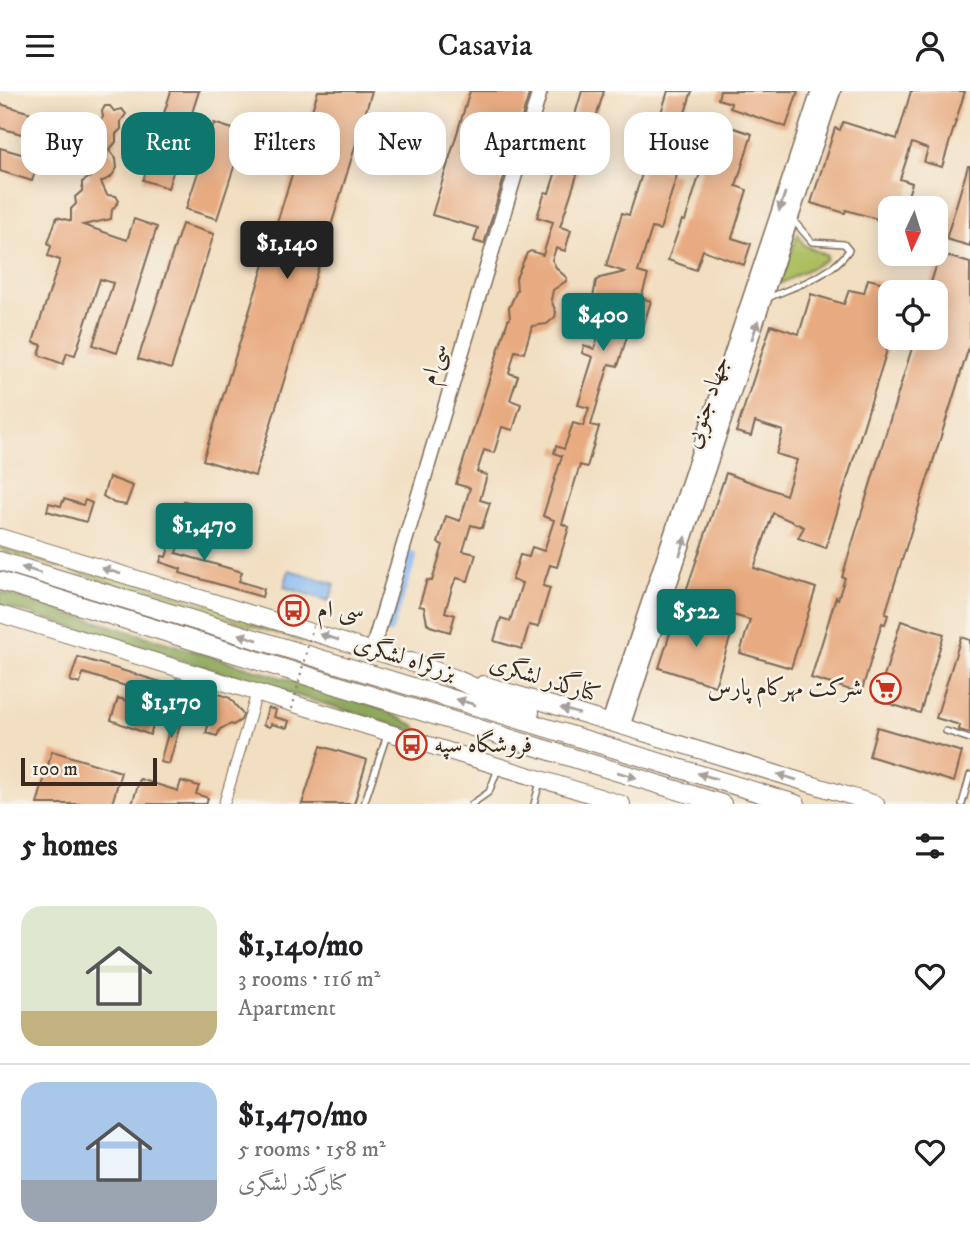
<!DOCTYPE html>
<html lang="en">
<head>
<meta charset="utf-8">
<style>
  :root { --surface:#fff; --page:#f2f2f2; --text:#202124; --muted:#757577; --line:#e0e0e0; --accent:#0f766e }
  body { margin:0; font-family:"IM FELL DW Pica",Amiri,serif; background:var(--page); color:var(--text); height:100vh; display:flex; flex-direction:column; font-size:26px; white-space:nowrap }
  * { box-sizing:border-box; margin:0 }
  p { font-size:23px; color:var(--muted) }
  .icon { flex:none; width:38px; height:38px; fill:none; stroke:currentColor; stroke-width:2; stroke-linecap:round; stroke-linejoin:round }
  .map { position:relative; height:713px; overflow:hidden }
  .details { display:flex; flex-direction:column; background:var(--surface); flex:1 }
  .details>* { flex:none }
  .hud { position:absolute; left:21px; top:21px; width:929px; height:63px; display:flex; gap:14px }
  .needle { width:46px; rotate:184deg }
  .buttons { position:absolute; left:878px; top:105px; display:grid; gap:14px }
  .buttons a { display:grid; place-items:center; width:70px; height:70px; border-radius:14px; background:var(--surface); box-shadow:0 4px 18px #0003; font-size:35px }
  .scale { position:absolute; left:21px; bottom:18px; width:136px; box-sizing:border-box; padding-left:7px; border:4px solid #3b2a1e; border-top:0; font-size:19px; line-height:24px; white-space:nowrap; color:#3b2a1e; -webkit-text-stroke:5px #f7f3e8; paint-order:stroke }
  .price { position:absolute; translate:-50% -60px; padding:0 16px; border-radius:7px; background:var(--accent); color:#fff; font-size:23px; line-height:46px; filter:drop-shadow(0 2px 4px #0008) }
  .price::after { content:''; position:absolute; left:50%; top:42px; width:21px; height:16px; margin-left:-10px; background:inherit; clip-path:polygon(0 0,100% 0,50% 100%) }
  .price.on { background:#222; color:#fff }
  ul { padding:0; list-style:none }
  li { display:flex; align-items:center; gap:21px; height:175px; padding:0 21px }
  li+li { border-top:2px solid var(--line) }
  li span { display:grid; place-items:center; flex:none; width:196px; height:140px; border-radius:21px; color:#555 }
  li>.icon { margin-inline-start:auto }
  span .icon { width:84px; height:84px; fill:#fffc; stroke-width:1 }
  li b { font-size:30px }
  h2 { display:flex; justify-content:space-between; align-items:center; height:84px; padding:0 21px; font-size:30px }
  .tag { padding:0 24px; border-radius:21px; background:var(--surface); box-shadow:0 4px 18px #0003; font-size:24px; line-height:63px }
  .tag.on { background:var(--accent); color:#fff }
  header { display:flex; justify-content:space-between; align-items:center; height:91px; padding:0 21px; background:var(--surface); font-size:32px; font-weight:600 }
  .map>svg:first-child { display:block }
</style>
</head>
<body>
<header><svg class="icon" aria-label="menu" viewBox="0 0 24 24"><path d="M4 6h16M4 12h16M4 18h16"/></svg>Casavia<svg class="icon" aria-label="person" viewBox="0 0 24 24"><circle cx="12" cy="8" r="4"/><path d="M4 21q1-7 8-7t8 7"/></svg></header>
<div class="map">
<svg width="970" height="713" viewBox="0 0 970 713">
  <rect width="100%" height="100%" fill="#f7f3e8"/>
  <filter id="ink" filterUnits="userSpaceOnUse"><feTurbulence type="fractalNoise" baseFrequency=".0143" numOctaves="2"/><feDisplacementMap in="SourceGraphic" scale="14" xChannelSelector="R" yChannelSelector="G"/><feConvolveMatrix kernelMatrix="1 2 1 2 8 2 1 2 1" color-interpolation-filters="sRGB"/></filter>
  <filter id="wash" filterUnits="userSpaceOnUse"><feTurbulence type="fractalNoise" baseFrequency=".00686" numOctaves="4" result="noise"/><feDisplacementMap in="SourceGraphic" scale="28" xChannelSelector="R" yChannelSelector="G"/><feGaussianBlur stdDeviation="1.57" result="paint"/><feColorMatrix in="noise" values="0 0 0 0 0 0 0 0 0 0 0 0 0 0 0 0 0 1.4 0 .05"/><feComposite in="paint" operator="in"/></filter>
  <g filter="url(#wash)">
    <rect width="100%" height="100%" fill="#f2dec1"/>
    <g fill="#acbd60" stroke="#74743f" stroke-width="2">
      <polygon points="798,143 804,154 827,165 826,169 780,193"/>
      <polygon points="0,450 372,563 369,571 0,458"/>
    </g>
    <polygon fill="#89a456" stroke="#62673a" stroke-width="2" points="0,501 378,616 414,634 423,643 0,514"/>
    <polygon fill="#84b7f1" stroke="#607088" stroke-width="2" points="289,479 335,493 329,510 284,496"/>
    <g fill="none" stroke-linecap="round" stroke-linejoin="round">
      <polyline stroke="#84b7f1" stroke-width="10" points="388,538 412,466"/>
    </g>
    <g id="blocks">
      <g fill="#e8ab81">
        <polygon points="171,0 199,0 168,97 143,89"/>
        <polygon points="318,0 372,0 255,385 203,369"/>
        <polygon points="470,0 530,0 484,153 474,150 478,137 432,124"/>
        <polygon points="582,0 604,0 593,36 603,39 591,75 581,72 560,136 571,139 565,160 556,157 552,169 557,178 567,187 566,190 553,199 551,209 556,221 555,226 547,233 532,235 524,262 515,260 509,282 518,285 510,309 521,313 513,339 502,336 494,362 484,359 477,381 487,384 480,409 490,412 482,437 471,434 463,460 476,463 468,490 457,487 453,494 445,521 455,524 450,541 430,535 427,532 424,516 419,515 427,489 432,490 443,454 438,452 446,425 460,430 470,397 456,393 508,229 510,228 509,217 517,199 516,187 527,162 531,160 543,164 553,131 537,126 545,101 549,102 565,53 576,57 584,30 574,27"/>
        <polygon points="668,0 692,0 681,34 684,34 681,44 688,46 683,64 666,59 660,79 677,84 660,139 652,137 638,181 648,184 641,207 651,210 640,246 628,242 618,275 609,273 591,334 599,336 587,376 580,374 562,433 569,436 557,476 550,474 543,495 550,497 538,536 529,534 522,558 494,550 501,527 510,530 522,492 512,489 520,464 529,466 532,456 544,460 554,429 543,425 562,365 554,362 556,355 564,358 573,332 583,335 589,317 578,314 593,266 582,262 584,254 594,258 600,240 585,235 580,228 592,212 596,190 600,187 625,181 606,175 622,122 629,124 643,80 634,77 644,47 652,50"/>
        <polygon points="720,0 798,0 786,36 730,17 731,12 718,8"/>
        <polygon points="911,0 965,0 942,76 924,71 928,58 912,52 900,88 912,92 907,108 912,110 910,117 891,117 891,132 846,119 845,122 811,112 835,37 840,39 843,31 897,48"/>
        <polygon points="0,13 52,28 46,50 0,37"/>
        <polygon points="105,15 110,15 114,20 122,18 126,23 121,30 121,38 116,43 116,51 109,59 116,68 117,77 111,86 101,91 107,104 116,105 119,110 112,119 111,128 83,134 127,149 134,128 157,136 117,262 93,254 113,192 100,188 75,264 67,262 63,273 39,264 42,254 33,251 60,169 48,165 51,155 48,152 57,126 71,130 71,118 76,113 75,106 82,100 82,91 90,86 86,72 90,62 101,55 93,46 98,39 98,32 103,26 102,20"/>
        <polygon points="716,31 752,43 736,95 747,99 732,147 751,153 744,174 703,159 696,179 668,169 682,129 685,130"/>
        <polygon points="214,32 245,42 217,128 186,118"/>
        <polygon points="0,57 39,68 32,90 0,80"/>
        <polygon points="968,75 970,75 970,155 946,148"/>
        <polygon points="182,133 214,143 171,278 138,268"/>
        <polygon points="940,163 970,172 970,253 885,523 888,524 885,533 882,532 861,602 811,587 836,506 838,508 845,487 842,486 915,247 936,247 936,201 928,201"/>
        <polygon points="868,188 909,198 909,201 891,201 891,246 826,457 798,447 804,436 773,422 754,477 816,497 791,577 740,562 750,529 683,509 726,382 786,404 797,369 776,363 783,340 755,331 751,345 736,341 771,234 799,243 811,203 844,213 849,199 864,202"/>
        <polygon points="109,386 133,395 126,414 114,412 103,405"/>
        <polygon points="64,408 83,414 85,409 92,412 86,431 47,420 49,412 61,415"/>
        <polygon points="184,410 192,412 176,462 242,481 239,490 264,498 262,506 180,482 181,478 160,471 162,465 166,466"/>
        <polygon points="677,520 733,538 715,595 659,577"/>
        <polygon points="901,530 944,543 920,622 877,609"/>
        <polygon points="961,546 970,549 970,642 959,639 960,634 936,627"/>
        <polygon points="78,566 174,595 176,588 189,592 180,622 159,615 150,644 111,629 118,607 138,613 142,600 83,582 80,593 70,590"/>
        <polygon points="219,603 230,607 243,624 241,629 233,634 231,633 220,638 217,645 206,642 208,635 199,621 196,606"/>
        <polygon points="268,617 276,619 274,626 289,630 287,637 271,633 270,636 263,634"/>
        <polygon points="173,625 182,627 169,673 160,671"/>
        <polygon points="877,636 962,661 954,691 869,665"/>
        <polygon points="321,655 367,669 354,713 302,713"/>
        <polygon points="52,660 121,681 112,713 37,713"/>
        <polygon points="140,688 178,700 181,690 199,695 196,703 208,707 206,713 132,713"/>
      </g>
    </g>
  </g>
  <g filter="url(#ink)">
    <use href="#blocks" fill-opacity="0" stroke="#7b6957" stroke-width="2"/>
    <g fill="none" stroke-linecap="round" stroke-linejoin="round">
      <defs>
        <g id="lane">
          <path d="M768,207C795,195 832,185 849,159L844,153L812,151L793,129"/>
          <polyline points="946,640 970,648"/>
          <polyline points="364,713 387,644"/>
          <polyline points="472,713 489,701 498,678"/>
          <polyline points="534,713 540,691"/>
          <polyline points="962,713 970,684"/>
        </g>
        <polyline id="street" points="224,713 257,601"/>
        <g id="secondary">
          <polyline points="372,560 540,0"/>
          <polyline points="609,632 819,0"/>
          <polyline points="622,636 833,0"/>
        </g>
        <g id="primary">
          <polyline points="0,446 422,575"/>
          <polyline points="0,523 622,713"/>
          <polyline points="483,593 876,713"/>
        </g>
        <g id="highway">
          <polyline points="0,470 796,713"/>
          <polyline points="0,490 722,713"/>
          <polyline points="411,571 453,587 530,621"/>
        </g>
      </defs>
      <use href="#lane" stroke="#7b6957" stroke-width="8"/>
      <use href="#street" stroke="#7b6957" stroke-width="12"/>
      <use href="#secondary" stroke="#7b6957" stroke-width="17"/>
      <use href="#primary" stroke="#7b6957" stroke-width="18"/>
      <use href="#highway" stroke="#7b6957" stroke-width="20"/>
      <use href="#lane" stroke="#fff" stroke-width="5"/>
      <use href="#street" stroke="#fff" stroke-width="10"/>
      <use href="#secondary" stroke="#fff" stroke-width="14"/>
      <use href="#primary" stroke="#fff" stroke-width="16"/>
      <use href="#highway" stroke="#fff" stroke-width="18"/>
      <polyline stroke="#7b6957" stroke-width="2" stroke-dasharray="2 5" stroke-linecap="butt" points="292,618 314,530"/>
    </g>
    <defs><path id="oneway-solid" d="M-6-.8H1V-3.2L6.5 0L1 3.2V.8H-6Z" transform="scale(1.75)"/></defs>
    <g fill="#a79f9a">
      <use href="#oneway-solid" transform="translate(782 111) rotate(108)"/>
      <use href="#oneway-solid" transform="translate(755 239) rotate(-71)"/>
      <use href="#oneway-solid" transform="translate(683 455) rotate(-71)"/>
      <use href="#oneway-solid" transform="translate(31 479) rotate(-163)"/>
      <use href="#oneway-solid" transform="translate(111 480) rotate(-163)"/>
      <use href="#oneway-solid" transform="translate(248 546) rotate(-163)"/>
      <use href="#oneway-solid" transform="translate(329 546) rotate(-163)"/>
      <use href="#oneway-solid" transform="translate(466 611) rotate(-163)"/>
      <use href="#oneway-solid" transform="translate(570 620) rotate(-163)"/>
      <use href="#oneway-solid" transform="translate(627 684) rotate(17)"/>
      <use href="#oneway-solid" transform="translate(707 685) rotate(-163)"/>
      <use href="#oneway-solid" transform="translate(787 686) rotate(-163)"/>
    </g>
  </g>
  <defs>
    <symbol id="bus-ring" viewBox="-11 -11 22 22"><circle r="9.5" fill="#f7f3e8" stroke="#c8321e" stroke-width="1.5"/><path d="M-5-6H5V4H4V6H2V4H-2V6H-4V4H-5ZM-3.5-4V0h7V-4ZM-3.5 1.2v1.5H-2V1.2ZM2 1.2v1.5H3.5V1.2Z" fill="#c8321e"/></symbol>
    <symbol id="supermarket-ring" viewBox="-11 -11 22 22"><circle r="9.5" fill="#f7f3e8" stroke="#c8321e" stroke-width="1.5"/><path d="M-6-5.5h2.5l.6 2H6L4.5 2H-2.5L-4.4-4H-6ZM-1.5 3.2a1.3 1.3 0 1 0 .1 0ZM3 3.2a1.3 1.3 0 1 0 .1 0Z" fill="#c8321e"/></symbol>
  </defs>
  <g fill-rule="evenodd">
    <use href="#bus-ring" x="276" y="502" width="35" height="35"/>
    <use href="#supermarket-ring" x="868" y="580" width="35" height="35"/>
    <use href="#bus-ring" x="394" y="636" width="35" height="35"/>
  </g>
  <g text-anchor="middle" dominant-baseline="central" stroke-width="5" stroke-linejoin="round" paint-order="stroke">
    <g font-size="24" fill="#3b2a1e" stroke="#f7f3e8">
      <text transform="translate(434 273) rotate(-73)">سی‌ام</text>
      <text transform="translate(707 311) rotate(-71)">جهاد جنوبی</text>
      <text transform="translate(405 567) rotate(17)">بزرگراه لشگری</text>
      <text transform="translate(545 588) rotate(17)">کنارگذر لشگری</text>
    </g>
    <g font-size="24" fill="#3b2a1e" stroke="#f7f3e8" text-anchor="start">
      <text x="317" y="519">سی ام</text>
      <text x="863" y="597" text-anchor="end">شرکت مهرکام پارس</text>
      <text x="434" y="654">فروشگاه سپه</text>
    </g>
  </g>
</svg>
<div class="buttons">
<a><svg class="needle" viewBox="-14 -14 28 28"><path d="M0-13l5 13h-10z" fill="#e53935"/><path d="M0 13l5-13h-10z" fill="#757577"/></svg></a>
<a><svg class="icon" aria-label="locate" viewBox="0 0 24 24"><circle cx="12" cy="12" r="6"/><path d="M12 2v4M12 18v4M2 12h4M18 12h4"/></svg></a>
</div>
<div class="scale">100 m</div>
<b class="price on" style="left:287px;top:190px">$1,140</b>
<b class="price" style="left:603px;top:262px">$400</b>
<b class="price" style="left:204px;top:472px">$1,470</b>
<b class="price" style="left:696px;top:558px">$522</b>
<b class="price" style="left:171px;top:649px">$1,170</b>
<div class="hud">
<a class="tag">Buy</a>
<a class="tag on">Rent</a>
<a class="tag">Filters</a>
<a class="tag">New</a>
<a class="tag">Apartment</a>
<a class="tag">House</a>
</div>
</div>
<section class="details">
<h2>5 homes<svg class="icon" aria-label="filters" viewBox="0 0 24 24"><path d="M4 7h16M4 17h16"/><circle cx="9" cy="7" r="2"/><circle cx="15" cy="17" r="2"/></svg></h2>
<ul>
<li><span style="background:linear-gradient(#dfe7d0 75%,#c2b280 0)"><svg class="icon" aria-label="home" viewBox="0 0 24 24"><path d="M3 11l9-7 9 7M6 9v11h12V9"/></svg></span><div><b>$1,140/mo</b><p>3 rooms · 116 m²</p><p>Apartment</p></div><svg class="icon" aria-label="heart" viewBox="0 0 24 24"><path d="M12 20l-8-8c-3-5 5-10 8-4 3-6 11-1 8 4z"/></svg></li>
<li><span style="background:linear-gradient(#a9c7e8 70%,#9aa5b1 0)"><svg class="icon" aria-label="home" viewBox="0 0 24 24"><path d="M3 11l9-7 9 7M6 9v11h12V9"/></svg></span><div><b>$1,470/mo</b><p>5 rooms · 158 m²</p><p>کنارگذر لشگری</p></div><svg class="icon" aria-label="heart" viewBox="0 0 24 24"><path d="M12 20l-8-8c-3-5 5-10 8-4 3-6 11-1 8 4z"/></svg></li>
</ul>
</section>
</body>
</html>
